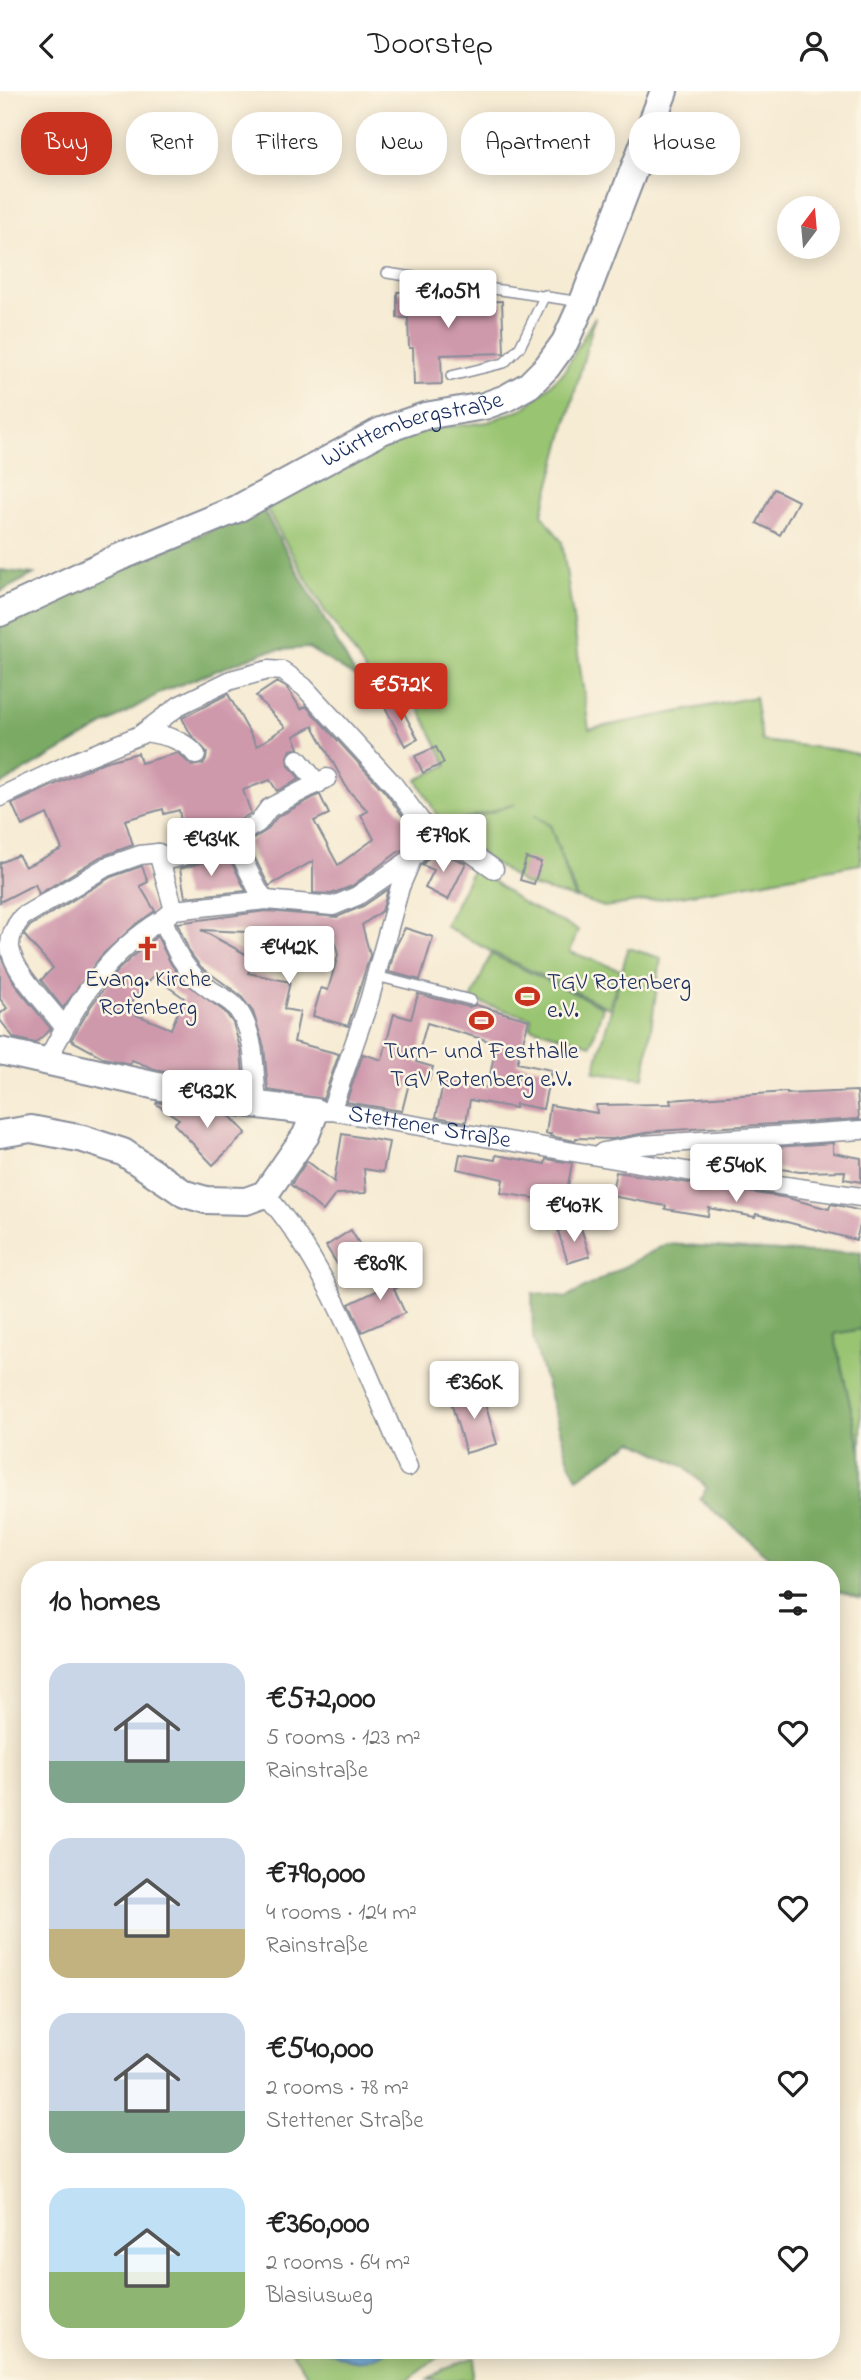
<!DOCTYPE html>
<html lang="en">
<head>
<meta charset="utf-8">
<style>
  :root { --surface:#fff; --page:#f6f6f6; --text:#222; --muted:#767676; --accent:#c8321e }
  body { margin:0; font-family:"Indie Flower",sans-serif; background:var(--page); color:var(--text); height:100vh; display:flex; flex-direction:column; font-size:26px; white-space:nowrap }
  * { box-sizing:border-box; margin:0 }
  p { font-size:23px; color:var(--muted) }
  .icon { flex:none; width:38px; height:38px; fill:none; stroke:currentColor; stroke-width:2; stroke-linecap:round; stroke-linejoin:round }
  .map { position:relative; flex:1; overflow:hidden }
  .sheet { position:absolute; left:21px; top:1470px; width:819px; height:798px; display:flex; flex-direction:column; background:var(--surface); border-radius:28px; box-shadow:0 4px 18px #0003 }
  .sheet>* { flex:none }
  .banner { position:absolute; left:21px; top:21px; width:819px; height:63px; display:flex; gap:14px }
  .needle { width:46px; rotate:16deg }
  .tools { position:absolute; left:777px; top:105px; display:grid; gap:14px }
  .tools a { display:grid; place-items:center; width:63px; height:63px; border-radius:50%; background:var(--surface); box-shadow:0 4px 18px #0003; font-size:35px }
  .price { position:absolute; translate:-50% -60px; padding:0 16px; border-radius:7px; background:#fff; color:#222; font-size:23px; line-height:46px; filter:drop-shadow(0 2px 4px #0008) }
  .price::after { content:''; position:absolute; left:50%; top:42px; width:21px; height:16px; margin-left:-10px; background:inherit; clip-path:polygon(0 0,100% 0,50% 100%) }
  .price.on { background:var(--accent); color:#fff }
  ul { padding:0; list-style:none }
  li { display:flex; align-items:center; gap:21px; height:175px; padding:0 28px }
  li span { display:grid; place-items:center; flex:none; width:196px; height:140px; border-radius:21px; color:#555 }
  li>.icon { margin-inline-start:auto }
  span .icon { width:84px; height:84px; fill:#fffc; stroke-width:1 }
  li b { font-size:30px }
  h2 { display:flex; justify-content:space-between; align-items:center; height:84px; padding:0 28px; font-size:30px }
  .tag { padding:0 24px; border-radius:28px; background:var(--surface); box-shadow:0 4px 18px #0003; font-size:24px; line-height:63px }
  .tag.on { background:var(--accent); color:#fff }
  header { display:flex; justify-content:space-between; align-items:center; height:91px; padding:0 28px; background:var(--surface); font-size:32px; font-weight:600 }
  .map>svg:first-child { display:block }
</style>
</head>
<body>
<header><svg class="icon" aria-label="back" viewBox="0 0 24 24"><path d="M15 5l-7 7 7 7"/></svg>Doorstep<svg class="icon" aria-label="person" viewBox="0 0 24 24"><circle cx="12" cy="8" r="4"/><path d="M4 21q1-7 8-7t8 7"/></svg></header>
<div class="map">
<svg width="861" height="2289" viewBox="0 0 861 2289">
  <rect width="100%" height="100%" fill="#fcf5e5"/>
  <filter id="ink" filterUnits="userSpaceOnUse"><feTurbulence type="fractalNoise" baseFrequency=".0143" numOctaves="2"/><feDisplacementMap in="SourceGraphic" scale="14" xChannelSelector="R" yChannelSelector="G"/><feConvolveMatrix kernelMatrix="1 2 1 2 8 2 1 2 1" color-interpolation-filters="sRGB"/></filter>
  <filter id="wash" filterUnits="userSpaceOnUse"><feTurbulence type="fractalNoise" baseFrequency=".00686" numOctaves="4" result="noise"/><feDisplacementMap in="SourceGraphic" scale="28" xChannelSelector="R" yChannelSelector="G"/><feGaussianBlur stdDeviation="1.57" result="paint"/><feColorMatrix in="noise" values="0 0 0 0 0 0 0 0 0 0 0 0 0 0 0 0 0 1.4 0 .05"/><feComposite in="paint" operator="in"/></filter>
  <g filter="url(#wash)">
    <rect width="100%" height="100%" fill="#f6ebd3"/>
    <g fill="#99c471" stroke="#5a7a68" stroke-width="2">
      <polygon points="595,226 542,423 562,451 589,638 755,606 762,650 839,659 861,664 861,773 687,804 604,816 577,807 550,734 534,724 550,735 575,807 524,793 471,756 446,736 515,713 445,734 439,728 417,689 447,674 413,605 387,618 358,567 324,519 265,416 344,367 415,340 488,331 526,316 563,282"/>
      <polygon points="474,776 523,812 578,839 570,861 621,879 609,917 492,861 445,835"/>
      <polygon points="628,857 661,867 644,987 594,981"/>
      <polygon points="491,863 603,916 591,954 530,936 531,927 471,909"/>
      <polygon points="861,1238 861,1361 834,1243"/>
      <polygon points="291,2259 457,2259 438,2267 408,2289 311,2289"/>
      <polygon points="475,2266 471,2289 428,2289 444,2277"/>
    </g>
    <g fill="#7aaa63" stroke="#4a6c60" stroke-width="2">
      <polygon points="262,417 357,587 308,557 267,560 164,600 0,694 0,531"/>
      <polygon points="0,479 34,483 0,501"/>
      <polygon points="666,1153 812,1162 861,1161 861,1238 834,1243 861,1361 861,1508 831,1498 831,1479 787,1479 699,1408 707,1397 685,1376 633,1350 577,1387 569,1370 533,1248 532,1202 566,1207"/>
    </g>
    <path fill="#66a4d8" stroke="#406a9b" stroke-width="2" d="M327,2259H388C365,2276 351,2272 327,2259Z"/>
    <g id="blocks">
      <g fill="#cf99ac" fill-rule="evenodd">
        <polygon points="446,200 446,212 502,210 504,262 441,264 442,293 414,294 413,257 409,257 408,227 397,227 397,201"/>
        <polygon points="774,398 798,410 780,444 757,432"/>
        <polygon points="277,591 287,597 301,618 306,615 384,700 417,744 405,758 398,761 352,795 331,803 313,802 313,770 269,795 268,793 247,752 267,739 277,726 318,704 320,704 329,723 314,730 338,774 374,748 361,724 368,720 348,699 313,635 294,645 299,657 291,659 287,665 289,675 300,688 277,700 270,689 243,699 251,722 235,732 227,741 185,753 179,719 164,723 163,718 125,729 133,754 100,766 39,803 35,793 0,811 0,772 18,764 25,776 62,758 47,723 22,735 12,713 104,671 138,662 141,672 178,662 192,675 203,673 206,668 207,661 191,644 182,627 228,603 257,655 285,636 256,605"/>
        <polygon points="397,609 418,648 405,655 385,616"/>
        <polygon points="436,656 444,672 423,682 415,665"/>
        <polygon points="435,759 466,772 448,809 425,797 434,779 422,774"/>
        <polygon points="228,764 246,800 185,806 180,778"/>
        <polygon points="526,767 541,771 534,793 520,789"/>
        <polygon points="142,775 148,791 140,795 155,820 136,833 101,865 63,917 41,889 53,877 24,844 25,842 30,835 111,786"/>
        <polygon points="388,798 382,820 362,834 370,864 348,935 313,925 321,897 328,899 338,864 334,848 295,846 295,843 201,839 255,868 248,882 290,891 284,918 300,921 294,951 339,963 323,1008 268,999 264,956 253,921 240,904 201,876 190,862 177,832 266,820 337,826 363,815"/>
        <polygon points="405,837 433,846 420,889 389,881 395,857"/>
        <path d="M157,845L171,873L185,891L225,921L233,932L241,960L244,996L157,979L132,969L130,973L104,967L71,949L91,915L117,880L133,865ZM153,885L184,907L171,938L132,922L136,916L130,913Z"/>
        <polygon points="0,863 15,894 51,938 35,952 14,947 0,929 0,923 7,917 0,908"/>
        <polygon points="418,903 469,916 476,914 529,929 517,972 551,979 543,1018 516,1013 515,1017 470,1009 466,1031 436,1026 444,988 488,997 496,952 427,932 416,971 433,976 429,990 411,984 402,1020 346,1011 363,963 382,969 394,923 411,928"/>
        <polygon points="857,1000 859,1028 656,1040 613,1048 576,1047 575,1050 550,1045 551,1043 546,1043 550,1014 597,1022 596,1014 671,1013 670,1009 787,1001 787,1003"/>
        <polygon points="157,1011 231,1026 246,1042 213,1074 174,1033 179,1028 156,1013"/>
        <polygon points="342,1043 389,1051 383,1081 364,1078 366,1102 336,1103 323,1120 291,1094 307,1070 334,1091"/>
        <polygon points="833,1052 833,1062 861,1067 861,1091 844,1088 845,1080 800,1081 774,1077 773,1082 759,1080 760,1057"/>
        <polygon points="460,1063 495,1069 496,1064 545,1073 546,1068 572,1072 563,1122 538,1117 539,1108 501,1102 503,1088 457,1078"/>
        <polygon points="616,1081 788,1107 829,1118 831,1113 841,1115 861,1120 861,1131 856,1149 756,1123 755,1126 709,1117 708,1125 665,1118 666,1115 611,1105"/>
        <polygon points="580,1134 590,1165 568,1172 558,1140"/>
        <polygon points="351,1139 367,1166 342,1181 326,1155"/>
        <polygon points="392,1171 402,1194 394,1198 405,1222 362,1241 349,1213 385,1196 377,1178"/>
        <polygon points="481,1299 497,1353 466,1362 450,1308"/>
      </g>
    </g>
  </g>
  <g filter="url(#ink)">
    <use href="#blocks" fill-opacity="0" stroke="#888d98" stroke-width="2"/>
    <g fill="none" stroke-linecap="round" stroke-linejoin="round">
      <defs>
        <g id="lane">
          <polyline points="387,182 581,211"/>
          <polyline points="451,285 504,272 520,256 545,204"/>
          <polyline points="376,885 471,909"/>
        </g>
        <g id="street">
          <path d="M145,641C164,644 184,648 196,664"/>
          <polyline points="298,668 318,693"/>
          <polyline points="0,706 72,672 140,644 180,614 231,589 268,579 283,580 304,596 393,693 432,745 467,759 494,778"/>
          <polyline points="234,751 258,799 266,809"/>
          <polyline points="158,762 174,819"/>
          <polyline points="163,828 174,819 266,809 333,815 357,805 411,768"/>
          <path d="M64,936C49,915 14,882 10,857C9,845 15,835 22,826L106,776L140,764L158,762L172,768L234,751L241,742L258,732L269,717L327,687"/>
          <path d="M47,970C76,912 106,862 163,828C174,858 183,880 211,899C225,908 234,910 243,927C256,952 254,985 257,1013"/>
          <polyline points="331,1020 369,910 400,796 412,768 432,745"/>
          <path id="s1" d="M315,1021L331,1020L704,1083L861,1106"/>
          <polyline points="603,1061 642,1054 861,1039"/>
          <path d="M265,1103C331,1176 368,1287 408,1376"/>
        </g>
        <g id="secondary">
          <path id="s2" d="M0,522L120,466L237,418L381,340L425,325L484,315L506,307L529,294L547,276L565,251L583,211L664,0"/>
          <polyline points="0,960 220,1009 315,1021 306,1044 265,1103 246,1110 206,1109 185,1103 123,1061 83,1048 31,1038 0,1043"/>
        </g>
      </defs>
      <use href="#lane" stroke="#888d98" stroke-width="12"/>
      <use href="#street" stroke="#888d98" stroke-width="21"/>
      <use href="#secondary" stroke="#888d98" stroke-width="30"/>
      <use href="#lane" stroke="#fff" stroke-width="9"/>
      <use href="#street" stroke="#fff" stroke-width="18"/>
      <use href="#secondary" stroke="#fff" stroke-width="26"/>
    </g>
  </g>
  <defs>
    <symbol id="church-bare" viewBox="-9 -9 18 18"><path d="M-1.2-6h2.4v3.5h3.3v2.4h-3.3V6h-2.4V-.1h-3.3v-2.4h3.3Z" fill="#c8321e" stroke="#fcf5e5" stroke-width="2.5" paint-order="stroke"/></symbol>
    <symbol id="stadium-bare" viewBox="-9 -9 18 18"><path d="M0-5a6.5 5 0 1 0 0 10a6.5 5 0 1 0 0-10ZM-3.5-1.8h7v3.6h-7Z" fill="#c8321e" stroke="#fcf5e5" stroke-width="2.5" paint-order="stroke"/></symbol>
  </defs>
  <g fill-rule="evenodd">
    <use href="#church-bare" x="130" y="840" width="35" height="35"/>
    <use href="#stadium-bare" x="510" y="888" width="35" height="35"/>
    <use href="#stadium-bare" x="464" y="912" width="35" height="35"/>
  </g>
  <g text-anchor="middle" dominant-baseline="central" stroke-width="5" stroke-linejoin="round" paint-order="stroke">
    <g font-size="24" fill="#1b2f5e" stroke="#fcf5e5">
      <text stroke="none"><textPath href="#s2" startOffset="453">Württembergstraße</textPath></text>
      <text stroke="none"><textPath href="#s1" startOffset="116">Stettener Straße</textPath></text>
    </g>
    <g font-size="24" fill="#1b2f5e" stroke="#fcf5e5">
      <text x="148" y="889">Evang. Kirche<tspan x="148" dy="28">Rotenberg</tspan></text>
      <text x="547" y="892" text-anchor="start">TGV Rotenberg<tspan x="547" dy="28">e.V.</tspan></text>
      <text x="481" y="961">Turn- und Festhalle<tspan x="481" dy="28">TGV Rotenberg e.V.</tspan></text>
    </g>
  </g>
</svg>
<div class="tools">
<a><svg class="needle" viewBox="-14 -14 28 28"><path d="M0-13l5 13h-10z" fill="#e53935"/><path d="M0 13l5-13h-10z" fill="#767676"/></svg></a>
</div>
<b class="price" style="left:448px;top:239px">€1.05M</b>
<b class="price on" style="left:401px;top:632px">€572K</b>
<b class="price" style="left:443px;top:783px">€790K</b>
<b class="price" style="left:211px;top:787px">€434K</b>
<b class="price" style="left:289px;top:895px">€442K</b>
<b class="price" style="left:207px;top:1039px">€432K</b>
<b class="price" style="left:736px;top:1113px">€540K</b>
<b class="price" style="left:574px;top:1153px">€407K</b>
<b class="price" style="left:380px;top:1211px">€809K</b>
<b class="price" style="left:474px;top:1330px">€360K</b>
<div class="banner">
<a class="tag on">Buy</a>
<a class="tag">Rent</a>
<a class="tag">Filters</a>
<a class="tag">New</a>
<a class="tag">Apartment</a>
<a class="tag">House</a>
</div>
<section class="sheet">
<h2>10 homes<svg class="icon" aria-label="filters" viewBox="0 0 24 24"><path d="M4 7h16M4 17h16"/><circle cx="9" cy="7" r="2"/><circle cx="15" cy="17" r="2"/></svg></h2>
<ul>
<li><span style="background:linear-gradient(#c9d6e8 70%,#7fa58c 0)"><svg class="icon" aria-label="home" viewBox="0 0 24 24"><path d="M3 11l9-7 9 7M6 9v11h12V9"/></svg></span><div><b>€572,000</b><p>5 rooms · 123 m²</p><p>Rainstraße</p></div><svg class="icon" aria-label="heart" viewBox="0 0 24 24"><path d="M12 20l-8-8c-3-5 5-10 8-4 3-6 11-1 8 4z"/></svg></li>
<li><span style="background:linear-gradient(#c9d6e8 65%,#c2b280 0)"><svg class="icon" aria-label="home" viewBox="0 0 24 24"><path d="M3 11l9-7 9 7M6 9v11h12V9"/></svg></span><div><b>€790,000</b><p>4 rooms · 124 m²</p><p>Rainstraße</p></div><svg class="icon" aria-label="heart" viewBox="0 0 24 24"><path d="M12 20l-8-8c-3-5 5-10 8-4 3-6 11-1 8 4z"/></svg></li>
<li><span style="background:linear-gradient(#c9d6e8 70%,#7fa58c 0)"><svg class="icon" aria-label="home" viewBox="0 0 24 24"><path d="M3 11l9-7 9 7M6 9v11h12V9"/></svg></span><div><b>€540,000</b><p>2 rooms · 78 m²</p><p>Stettener Straße</p></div><svg class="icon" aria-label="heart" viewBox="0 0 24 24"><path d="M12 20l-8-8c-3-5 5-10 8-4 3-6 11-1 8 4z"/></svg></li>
<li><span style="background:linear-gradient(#bfe0f5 60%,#8fb573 0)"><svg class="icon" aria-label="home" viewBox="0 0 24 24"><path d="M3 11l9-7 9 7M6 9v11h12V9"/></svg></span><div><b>€360,000</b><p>2 rooms · 64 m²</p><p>Blasiusweg</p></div><svg class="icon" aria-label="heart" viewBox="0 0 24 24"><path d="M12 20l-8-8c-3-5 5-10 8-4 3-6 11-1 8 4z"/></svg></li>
</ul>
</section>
</div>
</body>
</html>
